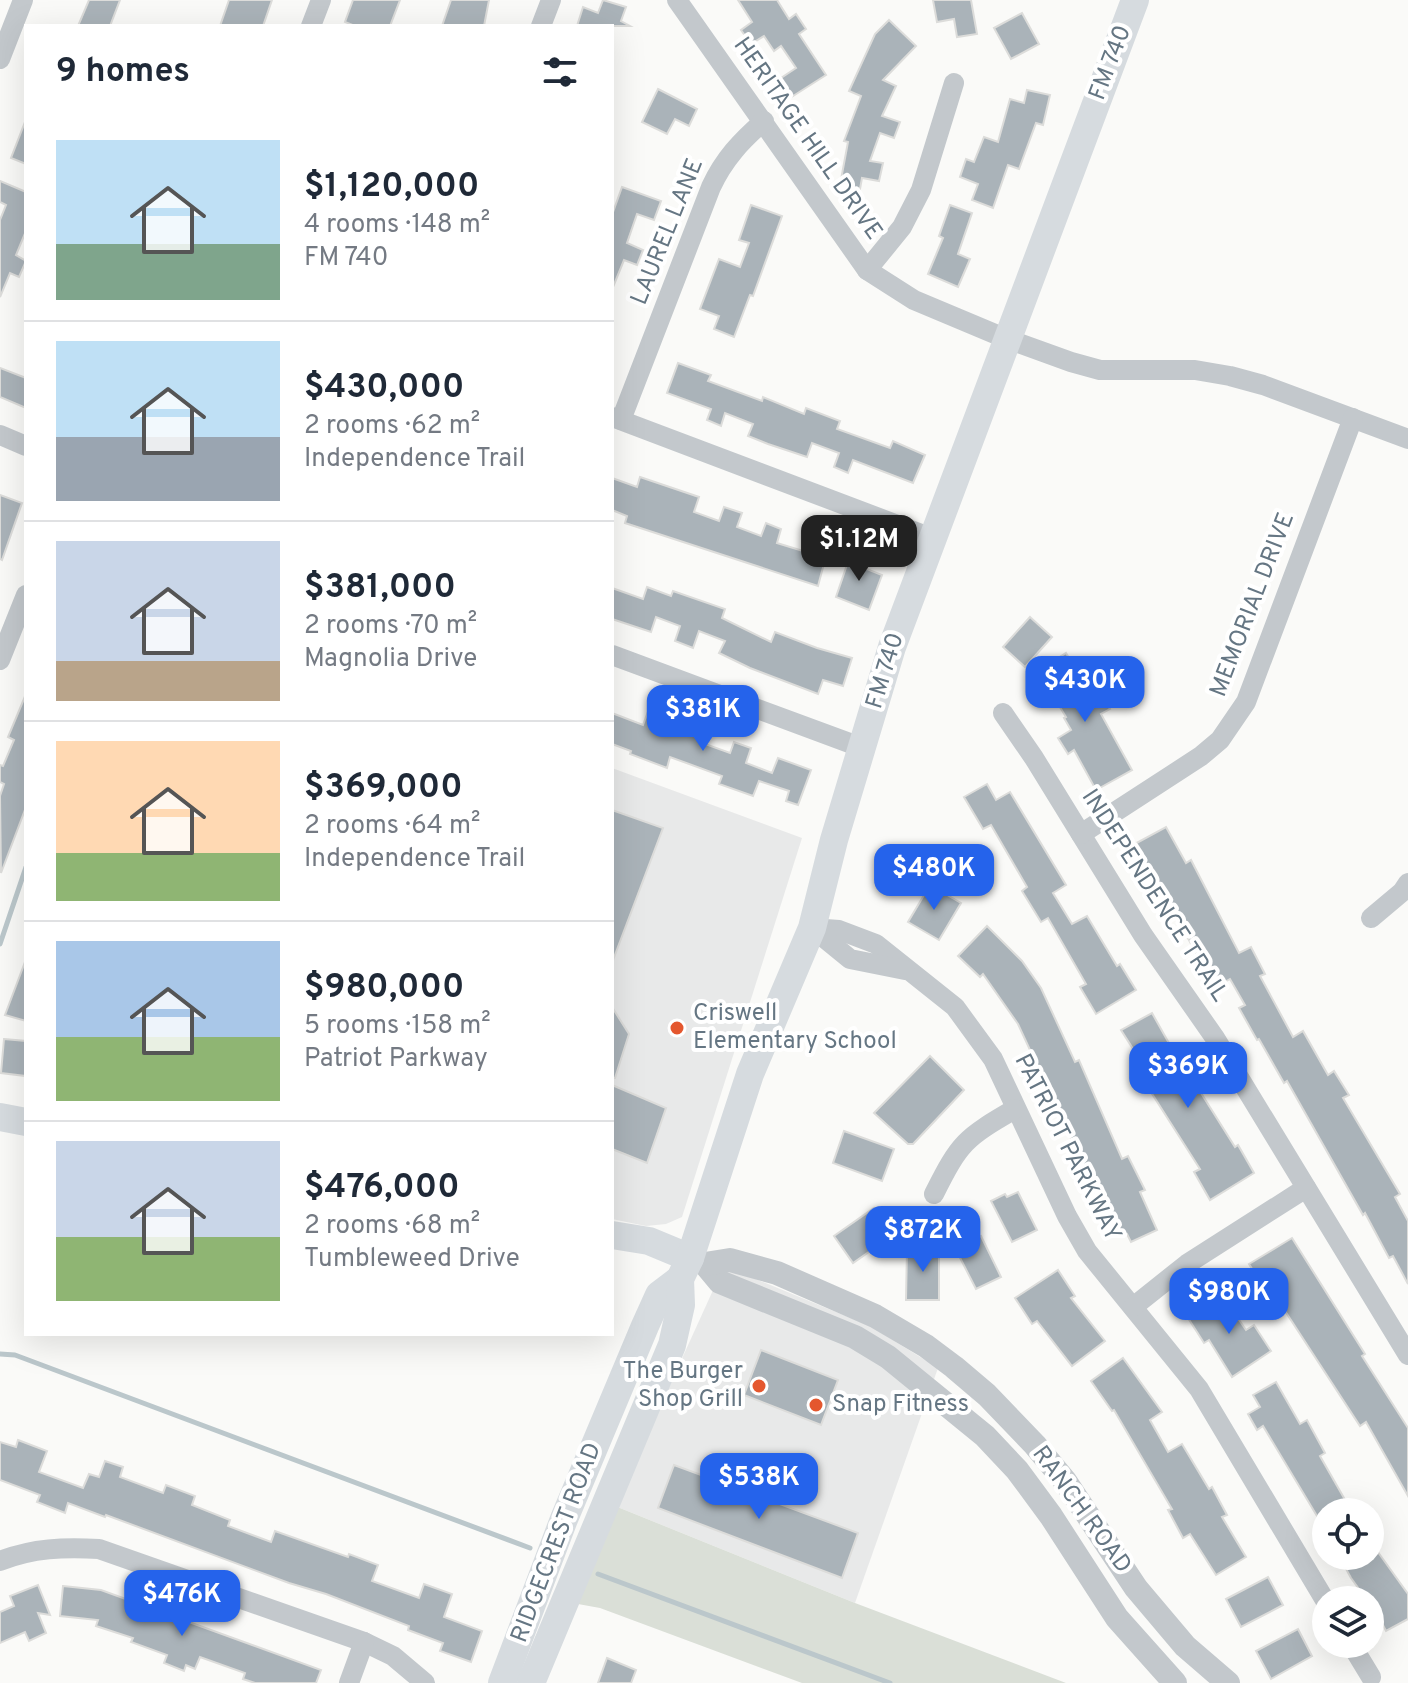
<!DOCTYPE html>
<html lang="en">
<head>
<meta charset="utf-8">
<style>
  :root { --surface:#fff; --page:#f2f2f3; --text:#1f2937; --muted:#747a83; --line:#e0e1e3; --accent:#2563eb }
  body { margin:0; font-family:Overpass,sans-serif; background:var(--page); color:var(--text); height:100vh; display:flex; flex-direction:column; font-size:30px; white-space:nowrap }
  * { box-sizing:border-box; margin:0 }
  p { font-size:26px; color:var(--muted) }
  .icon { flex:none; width:44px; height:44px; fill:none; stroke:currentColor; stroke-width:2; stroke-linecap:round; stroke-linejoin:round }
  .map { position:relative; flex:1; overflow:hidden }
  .sheet { position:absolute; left:24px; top:24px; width:590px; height:1312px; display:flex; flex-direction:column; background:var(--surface); border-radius:0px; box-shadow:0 8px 32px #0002 }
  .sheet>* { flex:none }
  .fabs { position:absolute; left:1312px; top:1498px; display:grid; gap:16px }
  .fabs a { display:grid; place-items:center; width:72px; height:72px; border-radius:50%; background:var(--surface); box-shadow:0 8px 32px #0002; font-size:40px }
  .price { position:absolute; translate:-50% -68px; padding:0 18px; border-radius:16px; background:var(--accent); color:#fff; font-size:26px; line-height:52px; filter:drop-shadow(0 2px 4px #0008) }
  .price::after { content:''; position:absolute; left:50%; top:48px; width:24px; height:18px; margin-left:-12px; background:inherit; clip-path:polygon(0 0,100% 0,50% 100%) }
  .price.active { background:#222; color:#fff }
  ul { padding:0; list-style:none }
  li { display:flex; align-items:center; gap:24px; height:200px; padding:0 32px }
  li+li { border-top:2px solid var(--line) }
  li span { display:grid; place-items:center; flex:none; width:224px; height:160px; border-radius:0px; color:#555 }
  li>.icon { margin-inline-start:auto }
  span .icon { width:96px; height:96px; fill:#fffc; stroke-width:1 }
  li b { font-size:34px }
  h2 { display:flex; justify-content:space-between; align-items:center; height:96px; padding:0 32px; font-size:34px }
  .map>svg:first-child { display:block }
</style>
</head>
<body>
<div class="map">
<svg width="1408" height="1683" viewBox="0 0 1408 1683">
  <rect width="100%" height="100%" fill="#fafaf8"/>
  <g fill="#e8e9e9">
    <polygon points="612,768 802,838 682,1217 666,1224 646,1226 612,1219"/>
    <polygon points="724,1266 870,1326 938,1368 855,1603 615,1506"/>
  </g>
  <polygon fill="#dadfd7" points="615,1506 855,1603 1066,1683 802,1683 600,1608 578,1604"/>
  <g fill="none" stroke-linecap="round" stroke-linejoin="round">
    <g stroke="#bbc7cb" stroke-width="5">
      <polyline points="0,944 26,867"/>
      <polyline points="0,1354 15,1355 530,1548"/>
      <polyline points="598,1574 890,1683"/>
    </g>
  </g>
  <g fill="#aab3b9" stroke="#dcdcda" stroke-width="2">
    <polygon points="89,0 120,0 110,26 78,26"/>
    <polygon points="229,0 272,0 263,26 220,26"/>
    <polygon points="353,0 400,0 390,26 355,26 345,22"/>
    <polygon points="451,0 489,0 484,26 442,26"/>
    <polygon points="603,0 626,7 621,21 630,26 577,26 583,7 598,13"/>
    <polygon points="738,0 777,0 789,19 796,14 806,29 799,34 826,75 790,98 778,80 796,68 781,46 774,51 764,36 751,44 741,30 752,22"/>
    <polygon points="933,0 971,0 977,34 957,37 954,19 937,22"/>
    <polygon points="1022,13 1039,44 1011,59 994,28"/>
    <polygon points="889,20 916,46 883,80 896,86 882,116 900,122 894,138 880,133 870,161 883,163 879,181 862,178 860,189 840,185 848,142 844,141 861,96 849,91 875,34"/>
    <polygon points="658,89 697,109 689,126 675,119 667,134 642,122"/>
    <polygon points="1027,90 1050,95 1043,125 1036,123 1019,169 1008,165 993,208 972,200 978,184 960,177 966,159 974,162 984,137 998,142 1010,99 1024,103"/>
    <polygon points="25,122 26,122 26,164 11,158"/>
    <polygon points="0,181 26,192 26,231 16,255 26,261 19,277 10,273 0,297 0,220 6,205 0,202"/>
    <polygon points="622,187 661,201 654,220 637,214 627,243 643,250 637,265 624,260 613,287 612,215"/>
    <polygon points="751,205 782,216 753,296 750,295 734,337 714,329 719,316 700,309 719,259 740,267 749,243 739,240"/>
    <polygon points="950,205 972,213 958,254 970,259 958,287 928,274 943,238 939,236"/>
    <polygon points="678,363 711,375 708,381 762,401 763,397 804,414 806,408 840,421 837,429 890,448 893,441 925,455 913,483 853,460 848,473 834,467 839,453 812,443 807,457 768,444 748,436 753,424 725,413 721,426 707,420 711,409 667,393"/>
    <polygon points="0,368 26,378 26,408 0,397"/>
    <polygon points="640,477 699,497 694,512 719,521 724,507 742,513 737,527 761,536 766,523 781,529 777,543 803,551 807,538 829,545 818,586 625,523 627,516 612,510 612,478 637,487"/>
    <polygon points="0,495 22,503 2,560 0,559"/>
    <polygon points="851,553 867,559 864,568 882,575 869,610 836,597"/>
    <polygon points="647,587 671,596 673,591 725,609 722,618 771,642 775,632 817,648 852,658 843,686 823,680 818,694 750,668 719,653 725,641 699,631 693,648 675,641 680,626 656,617 651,632 612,619 612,588 643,599"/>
    <polygon points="1030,617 1052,637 1025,667 1003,647"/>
    <polygon points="1066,653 1094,700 1102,696 1110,709 1101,714 1132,770 1096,790 1074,750 1068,754 1058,738 1071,730 1064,718 1066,717 1038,671"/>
    <polygon points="26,694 26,807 1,873 0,796 4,784 0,782 0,765 3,766 14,740 8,737"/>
    <polygon points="650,706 711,728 705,744 730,753 734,742 751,748 746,763 772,773 778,758 811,770 798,805 786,801 789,791 759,781 753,796 719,784 722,776 670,757 667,768 630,754 631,751 612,744 612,713 643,725"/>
    <polygon points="987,784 996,800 1010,792 1066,885 1053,893 1072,924 1087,916 1117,966 1120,964 1136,990 1096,1014 1080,987 1086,984 1048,918 1041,922 1022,891 1027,887 991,825 983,829 964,797"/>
    <polygon points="612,810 663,828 613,960 612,960"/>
    <polygon points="1166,827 1186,863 1191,860 1239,953 1251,947 1265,974 1260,976 1293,1037 1303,1031 1328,1075 1334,1071 1349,1095 1343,1098 1400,1194 1395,1197 1408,1221 1408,1284 1393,1256 1389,1258 1365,1213 1363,1215 1287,1081 1284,1083 1259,1039 1257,1040 1239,1008 1245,1005 1230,979 1221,984 1206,957 1200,960 1150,870 1145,872 1131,846"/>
    <polygon points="930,885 961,903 939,940 908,922"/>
    <polygon points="987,926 1022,961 1041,988 1075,1062 1079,1060 1122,1159 1128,1156 1145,1190 1140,1192 1157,1230 1131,1242 1127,1234 1121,1236 1080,1158 1018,1024 983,974 980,977 958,956"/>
    <polygon points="25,962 26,962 26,1021 5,1015"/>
    <polygon points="612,1007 629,1034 615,1078 612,1078"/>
    <polygon points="1152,1013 1179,1061 1184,1058 1199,1083 1196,1085 1235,1147 1238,1145 1254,1173 1210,1200 1194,1172 1200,1169 1149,1089 1156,1085 1121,1030"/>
    <polygon points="4,1039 26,1041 26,1076 1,1073"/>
    <polygon points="930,1056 964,1090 913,1144 908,1144 874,1113"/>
    <polygon points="612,1085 666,1108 647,1163 612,1149"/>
    <polygon points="844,1131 894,1149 882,1181 833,1163"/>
    <polygon points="1018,1192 1037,1230 1012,1242 991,1201 1005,1194 1007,1197"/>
    <polygon points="874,1208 893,1235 853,1263 834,1236"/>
    <polygon points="981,1236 1001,1277 976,1289 954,1246"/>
    <polygon points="1292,1238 1365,1354 1362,1356 1408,1428 1408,1496 1366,1422 1360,1426 1270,1288 1266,1291 1249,1264"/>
    <polygon points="907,1248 939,1248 939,1300 906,1300"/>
    <polygon points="1058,1270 1075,1296 1071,1298 1105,1341 1072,1366 1037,1321 1032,1324 1015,1298"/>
    <polygon points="1222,1295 1246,1330 1254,1325 1271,1351 1232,1377 1209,1340 1204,1343 1188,1318"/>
    <polygon points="761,1350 838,1380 821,1425 744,1395"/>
    <polygon points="1123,1358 1162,1412 1150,1420 1168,1452 1182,1444 1209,1489 1212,1487 1227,1515 1222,1517 1246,1557 1216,1575 1190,1534 1183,1538 1168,1510 1172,1509 1114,1410 1112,1411 1091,1381"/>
    <polygon points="1276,1382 1300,1424 1307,1420 1325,1453 1320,1456 1352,1512 1326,1512 1326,1531 1263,1426 1257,1430 1248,1414 1260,1407 1253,1395"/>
    <polygon points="18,1440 47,1451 39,1472 83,1488 89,1474 99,1477 105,1461 123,1467 120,1477 163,1493 166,1485 195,1496 192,1505 230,1520 228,1526 271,1542 275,1531 348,1557 349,1554 378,1565 372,1581 419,1598 424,1584 452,1594 444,1617 482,1631 471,1662 440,1651 443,1643 408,1630 409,1626 326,1594 289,1583 106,1515 105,1517 68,1503 65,1513 37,1502 40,1495 0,1480 0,1442 16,1447"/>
    <polygon points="674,1465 858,1533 842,1578 658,1508"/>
    <polygon points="1370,1541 1408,1594 1408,1619 1386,1631 1370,1600 1367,1600 1351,1578 1339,1556 1370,1556"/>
    <polygon points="1268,1577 1283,1605 1241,1627 1226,1599"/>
    <polygon points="38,1585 50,1615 38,1613 46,1633 29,1641 25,1632 0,1643 0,1612 14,1606 10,1596"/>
    <polygon points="63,1586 101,1590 321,1670 316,1683 255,1683 243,1679 245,1673 200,1657 195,1669 186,1665 184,1671 164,1663 167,1655 131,1642 133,1638 96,1626 98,1620 60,1616"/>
    <polygon points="1298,1629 1312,1656 1271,1679 1256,1651"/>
    <polygon points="607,1658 636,1670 631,1683 598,1683"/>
  </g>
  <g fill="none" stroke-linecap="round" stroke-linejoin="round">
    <g stroke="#c3c8cc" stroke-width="20">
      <polyline points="677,0 867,270 914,300 1007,339 1071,362 1100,370 1195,370 1230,376 1263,385 1408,439"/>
      <polyline points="311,26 321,0"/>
      <polyline points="541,26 551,0"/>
      <polyline points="0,59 23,0"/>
      <polyline points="867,270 902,227 921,190 954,83"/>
      <polyline points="612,417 932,538"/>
      <path d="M621,420L711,187C724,159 741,141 764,121"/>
      <polyline points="0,435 26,446"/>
      <polyline points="612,655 863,748"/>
      <polyline points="0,660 26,595"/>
      <polyline points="1003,713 1034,758 1143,935 1215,1038 1408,1355"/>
      <polyline points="1081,834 1201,756 1220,740 1246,702 1353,418"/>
      <polyline points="1371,918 1402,892 1408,883"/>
      <polyline points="812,928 839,930 876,944 955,1007 993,1059 1067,1216 1087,1251 1199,1389 1326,1602"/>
      <polyline points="812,928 850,959 905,970"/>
      <path d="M934,1194C960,1142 965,1138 1015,1109"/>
      <polyline points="1133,1307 1187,1264 1306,1188"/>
      <path d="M0,1561C33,1548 64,1547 99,1549L364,1642L393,1656L425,1683"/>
      <polyline points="1351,1644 1371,1677"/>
      <polyline points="349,1683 364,1642"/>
    </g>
    <g stroke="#c3c8cc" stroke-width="24">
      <polyline points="694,1260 705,1264 720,1282 855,1337 888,1357 985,1436 1017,1470 1051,1516 1117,1618 1175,1683"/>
      <polyline points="705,1264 730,1260 777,1273 875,1316 926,1346 954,1367 987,1395 1035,1445 1065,1481 1136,1588 1185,1646 1228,1683"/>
    </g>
    <g stroke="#d6dbdf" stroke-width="28">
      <polyline points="0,1117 26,1122"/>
      <polyline points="612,1235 649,1241 690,1258"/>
      <polyline points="502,1683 564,1519 645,1326 659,1295 680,1279"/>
      <polyline points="531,1683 672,1345 681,1305 680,1279 690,1258 750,1074 812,928 834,840 892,647 1135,0"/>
    </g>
  </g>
  <g fill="#e4572e" stroke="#fff" stroke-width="3">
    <circle cx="677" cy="1028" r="8"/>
    <circle cx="759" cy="1386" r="8"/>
    <circle cx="816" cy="1405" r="8"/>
  </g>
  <g text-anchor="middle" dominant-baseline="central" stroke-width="8" stroke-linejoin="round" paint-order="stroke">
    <g font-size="24" fill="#657683" stroke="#fff">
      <text transform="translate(1111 63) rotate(-69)">FM 740</text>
      <text transform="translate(807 139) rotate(55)">HERITAGE HILL DRIVE</text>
      <text transform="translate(668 232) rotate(-68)">LAUREL LANE</text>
      <text transform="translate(1253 605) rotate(-69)">MEMORIAL DRIVE</text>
      <text transform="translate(886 671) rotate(-73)">FM 740</text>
      <text transform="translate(1154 896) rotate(57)">INDEPENDENCE TRAIL</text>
      <text transform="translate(1067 1148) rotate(63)">PATRIOT PARKWAY</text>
      <text transform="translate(1081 1510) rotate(54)">RANCH ROAD</text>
      <text transform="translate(557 1543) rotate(-69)">RIDGECREST ROAD</text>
    </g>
    <g font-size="24" fill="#657683" stroke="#fff" text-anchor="start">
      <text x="693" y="1014">Criswell<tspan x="693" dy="28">Elementary School</tspan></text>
      <text x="743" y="1372" text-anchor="end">The Burger<tspan x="743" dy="28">Shop Grill</tspan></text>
      <text x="832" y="1405">Snap Fitness</text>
    </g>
  </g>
</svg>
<div class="fabs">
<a><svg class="icon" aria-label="locate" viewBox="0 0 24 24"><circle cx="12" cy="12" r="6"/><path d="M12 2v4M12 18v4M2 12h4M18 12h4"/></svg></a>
<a><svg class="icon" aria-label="layers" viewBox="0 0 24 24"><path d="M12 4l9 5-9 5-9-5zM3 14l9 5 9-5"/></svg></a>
</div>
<b class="price active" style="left:859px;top:583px">$1.12M</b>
<b class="price" style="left:1085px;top:724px">$430K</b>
<b class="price" style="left:703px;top:753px">$381K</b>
<b class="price" style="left:934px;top:912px">$480K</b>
<b class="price" style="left:1188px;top:1110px">$369K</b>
<b class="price" style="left:923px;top:1274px">$872K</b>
<b class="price" style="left:1229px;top:1336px">$980K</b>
<b class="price" style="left:759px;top:1521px">$538K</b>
<b class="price" style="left:182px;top:1638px">$476K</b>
<section class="sheet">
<h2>9 homes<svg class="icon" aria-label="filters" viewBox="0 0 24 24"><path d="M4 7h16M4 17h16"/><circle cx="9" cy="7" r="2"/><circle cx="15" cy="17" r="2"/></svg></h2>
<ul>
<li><span style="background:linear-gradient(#bfe0f5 65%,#7fa58c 0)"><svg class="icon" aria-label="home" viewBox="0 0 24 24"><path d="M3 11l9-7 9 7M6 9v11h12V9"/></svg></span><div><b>$1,120,000</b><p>4 rooms · 148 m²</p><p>FM 740</p></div></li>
<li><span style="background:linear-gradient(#bfe0f5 60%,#9aa5b1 0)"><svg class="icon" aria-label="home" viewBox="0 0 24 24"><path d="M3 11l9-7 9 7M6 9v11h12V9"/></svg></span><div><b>$430,000</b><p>2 rooms · 62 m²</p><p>Independence Trail</p></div></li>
<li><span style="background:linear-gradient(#c9d6e8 75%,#b9a48a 0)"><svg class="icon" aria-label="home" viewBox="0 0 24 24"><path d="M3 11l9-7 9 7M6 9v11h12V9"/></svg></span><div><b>$381,000</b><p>2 rooms · 70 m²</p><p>Magnolia Drive</p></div></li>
<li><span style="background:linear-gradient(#ffd9b3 70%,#8fb573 0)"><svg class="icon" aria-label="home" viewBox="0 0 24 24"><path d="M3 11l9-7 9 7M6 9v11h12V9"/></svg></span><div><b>$369,000</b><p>2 rooms · 64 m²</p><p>Independence Trail</p></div></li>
<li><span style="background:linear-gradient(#a9c7e8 60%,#8fb573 0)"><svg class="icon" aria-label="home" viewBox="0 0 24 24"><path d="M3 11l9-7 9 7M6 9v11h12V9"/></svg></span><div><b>$980,000</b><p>5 rooms · 158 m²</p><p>Patriot Parkway</p></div></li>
<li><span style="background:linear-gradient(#c9d6e8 60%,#8fb573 0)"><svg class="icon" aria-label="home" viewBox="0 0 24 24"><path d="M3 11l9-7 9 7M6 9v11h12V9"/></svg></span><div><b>$476,000</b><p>2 rooms · 68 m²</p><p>Tumbleweed Drive</p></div></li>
</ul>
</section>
</div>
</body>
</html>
